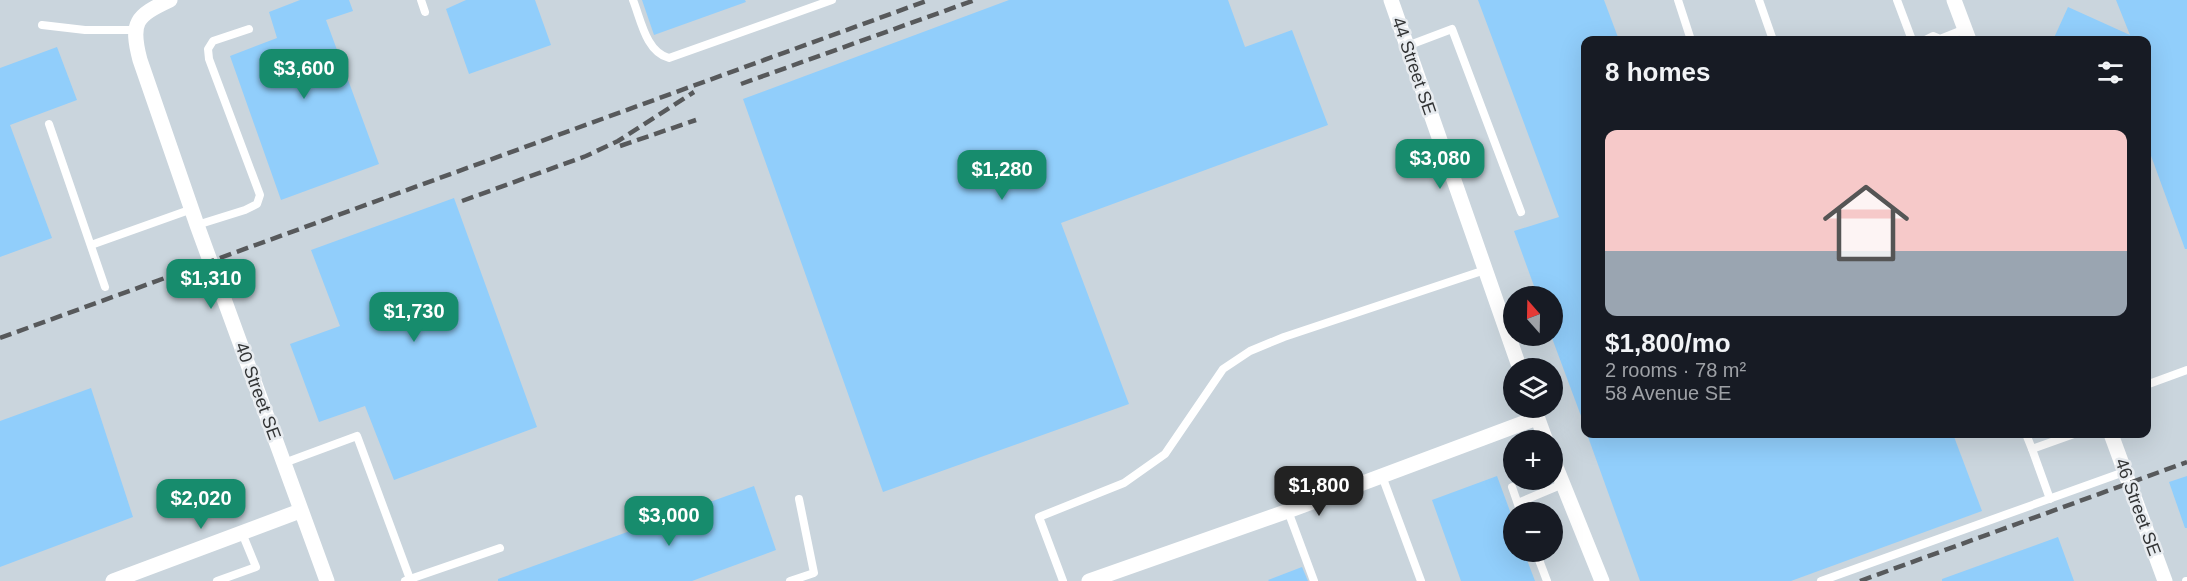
<!DOCTYPE html>
<html lang="en">
<head>
<meta charset="utf-8">
<style>
  :root { --surface:#171b24; --page:#20242c; --text:#f1f3f6; --muted:#9ea1a6; --accent:#178c6d }
  body { margin:0; font-family:Helvetica,sans-serif; background:var(--page); color:var(--text); height:100vh; display:flex; flex-direction:column; font-size:22px; white-space:nowrap }
  * { box-sizing:border-box; margin:0 }
  p { font-size:20px; color:var(--muted) }
  .icon { flex:none; width:33px; height:33px; fill:none; stroke:currentColor; stroke-width:2; stroke-linecap:round; stroke-linejoin:round }
  .map { position:relative; flex:1; overflow:hidden }
  .details { position:absolute; left:1581px; top:36px; width:570px; height:402px; display:flex; flex-direction:column; background:var(--surface); border-radius:12px; box-shadow:0 6px 24px #0002 }
  .details>* { flex:none }
  .needle { width:39px; rotate:340deg }
  .buttons { position:absolute; left:1503px; top:286px; display:grid; gap:12px }
  .buttons a { display:grid; place-items:center; width:60px; height:60px; border-radius:50%; background:var(--surface); box-shadow:0 6px 24px #0002; font-size:30px }
  .price { position:absolute; translate:-50% -51px; padding:0 14px; border-radius:12px; background:var(--accent); color:#fff; font-size:20px; line-height:39px; filter:drop-shadow(0 2px 3px #0008) }
  .price::after { content:''; position:absolute; left:50%; top:36px; width:18px; height:14px; margin-left:-9px; background:inherit; clip-path:polygon(0 0,100% 0,50% 100%) }
  .price.current { background:#222; color:#fff }
  ul { padding:0; list-style:none }
  li { display:grid; align-content:center; gap:12px; height:318px; padding:0 24px }
  li span { display:grid; place-items:center; height:186px; border-radius:12px; color:#555 }
  li>.icon { margin-inline-start:auto }
  span .icon { width:108px; height:108px; fill:#fffc; stroke-width:1 }
  li b { font-size:26px }
  h2 { display:flex; justify-content:space-between; align-items:center; height:72px; padding:0 24px; font-size:26px }
  .map>svg:first-child { display:block }
</style>
</head>
<body>
<div class="map">
<svg width="2187" height="581" viewBox="0 0 2187 581">
  <rect width="100%" height="100%" fill="#dbdfe3"/>
  <path fill="#cad5dd" fill-rule="evenodd" d="M0,0H2187V581H0ZM1586,40H2146V434H1586ZM1514,297H1552V336H1514ZM1514,369H1552V408H1514ZM1514,441H1552V480H1514ZM1514,513H1552V552H1514Z"/>
  <g fill="#91cefb">
    <polygon points="300,0 349,0 353,11 326,20 379,164 281,200 230,56 277,38 269,12"/>
    <polygon points="466,0 535,0 551,45 469,74 446,9"/>
    <polygon points="642,0 745,0 746,2 654,35"/>
    <polygon points="1009,0 1228,0 1245,47 1292,30 1328,125 1061,223 1129,404 883,492 743,99"/>
    <polygon points="1478,0 1604,0 1619,40 1586,40 1586,424 1584,424 1552,338 1552,297 1538,297 1514,231 1559,217"/>
    <polygon points="2116,0 2187,0 2187,249 2185,249 2146,142 2146,40 2053,40 2068,7 2130,35"/>
    <polygon points="57,47 77,100 10,125 52,238 0,257 0,68"/>
    <polygon points="454,198 537,427 394,480 365,406 319,422 290,344 340,326 311,250"/>
    <polygon points="91,388 133,517 0,567 0,421"/>
    <polygon points="1587,434 1953,434 1982,511 1791,581 1640,581"/>
    <polygon points="1497,476 1514,522 1514,552 1524,552 1535,581 1461,581 1432,500"/>
    <polygon points="2187,476 2187,528 2185,528 2169,482"/>
    <polygon points="754,486 776,550 692,581 498,581 498,579"/>
    <polygon points="2058,537 2074,581 1942,581 1942,579"/>
    <polygon points="1302,567 1308,581 1269,581 1268,580"/>
  </g>
  <g fill="none" stroke-linecap="round" stroke-linejoin="round">
    <g stroke="#fff" stroke-width="8">
      <polyline points="421,0 425,12"/>
      <path d="M633,0C641,20 646,52 669,58L832,0"/>
      <polyline points="1678,0 1691,40"/>
      <polyline points="1759,0 1773,40"/>
      <polyline points="1897,0 1912,40"/>
      <polyline points="42,25 85,30 135,30"/>
      <polyline points="1925,40 1933,36 1940,39 1965,29"/>
      <polyline points="1407,46 1452,29 1521,212"/>
      <polyline points="49,124 105,287"/>
      <polyline points="197,225 245,210 257,204 260,195 209,59 208,49 213,41 249,29"/>
      <polyline points="91,245 192,209"/>
      <polyline points="2146,385 2187,370"/>
      <polyline points="2026,434 2032,449 2074,434"/>
      <polyline points="2032,449 2050,499"/>
      <polyline points="284,463 357,436 410,579 405,581"/>
      <polyline points="1382,476 1421,581"/>
      <polyline points="1512,487 1521,513"/>
      <polyline points="1518,503 1563,484"/>
      <polyline points="1288,511 1314,581"/>
      <polyline points="1536,552 1547,581"/>
      <polyline points="410,579 500,548"/>
      <polyline points="217,581 256,567 242,533"/>
      <polyline points="790,581 814,573 799,499"/>
      <polyline points="1063,581 1039,517 1124,483 1165,454 1223,369 1250,351 1284,337 1485,270"/>
      <polyline points="1821,581 2124,472"/>
      <polyline points="2186,581 2187,581"/>
    </g>
    <g stroke="#fff" stroke-width="15">
      <path d="M170,0C136,16 130,22 140,60L197,225L327,581"/>
      <polyline points="1391,0 1520,369"/>
      <polyline points="1954,0 1969,40"/>
      <polyline points="1534,408 1546,441"/>
      <polyline points="2111,434 2165,581"/>
      <polyline points="1552,457 1602,581"/>
      <polyline points="113,581 300,511"/>
      <polyline points="1089,581 1288,511 1537,418"/>
    </g>
    <g stroke="#57595b" stroke-width="4.5" stroke-dasharray="12 6" stroke-linecap="butt">
      <polyline points="741,84 975,0"/>
      <polyline points="620,146 696,120"/>
      <polyline points="462,201 586,156 618,141 694,92"/>
      <polyline points="0,338 929,0"/>
      <polyline points="1860,581 2187,462"/>
    </g>
  </g>
  <g text-anchor="middle" dominant-baseline="central" stroke-width="5" stroke-linejoin="round" paint-order="stroke">
    <g font-size="18" fill="#333536" stroke="#e8ecf0">
      <text transform="translate(1414 66) rotate(71)">44 Street SE</text>
      <text transform="translate(258 391) rotate(70)">40 Street SE</text>
      <text transform="translate(2138 507) rotate(70)">46 Street SE</text>
    </g>
  </g>
</svg>
<div class="buttons">
<a><svg class="needle" viewBox="-14 -14 28 28"><path d="M0-13l5 13h-10z" fill="#e53935"/><path d="M0 13l5-13h-10z" fill="#9ea1a6"/></svg></a>
<a><svg class="icon" aria-label="layers" viewBox="0 0 24 24"><path d="M12 4l9 5-9 5-9-5zM3 14l9 5 9-5"/></svg></a>
<a>+</a>
<a>−</a>
</div>
<b class="price" style="left:304px;top:100px">$3,600</b>
<b class="price" style="left:1440px;top:190px">$3,080</b>
<b class="price" style="left:1002px;top:201px">$1,280</b>
<b class="price" style="left:211px;top:310px">$1,310</b>
<b class="price" style="left:414px;top:343px">$1,730</b>
<b class="price current" style="left:1319px;top:517px">$1,800</b>
<b class="price" style="left:201px;top:530px">$2,020</b>
<b class="price" style="left:669px;top:547px">$3,000</b>
<section class="details">
<h2>8 homes<svg class="icon" aria-label="filters" viewBox="0 0 24 24"><path d="M4 7h16M4 17h16"/><circle cx="9" cy="7" r="2"/><circle cx="15" cy="17" r="2"/></svg></h2>
<ul>
<li><span style="background:linear-gradient(#f6c9c9 65%,#9aa5b1 0)"><svg class="icon" aria-label="home" viewBox="0 0 24 24"><path d="M3 11l9-7 9 7M6 9v11h12V9"/></svg></span><div><b>$1,800/mo</b><p>2 rooms · 78 m²</p><p>58 Avenue SE</p></div></li>
</ul>
</section>
</div>
</body>
</html>
